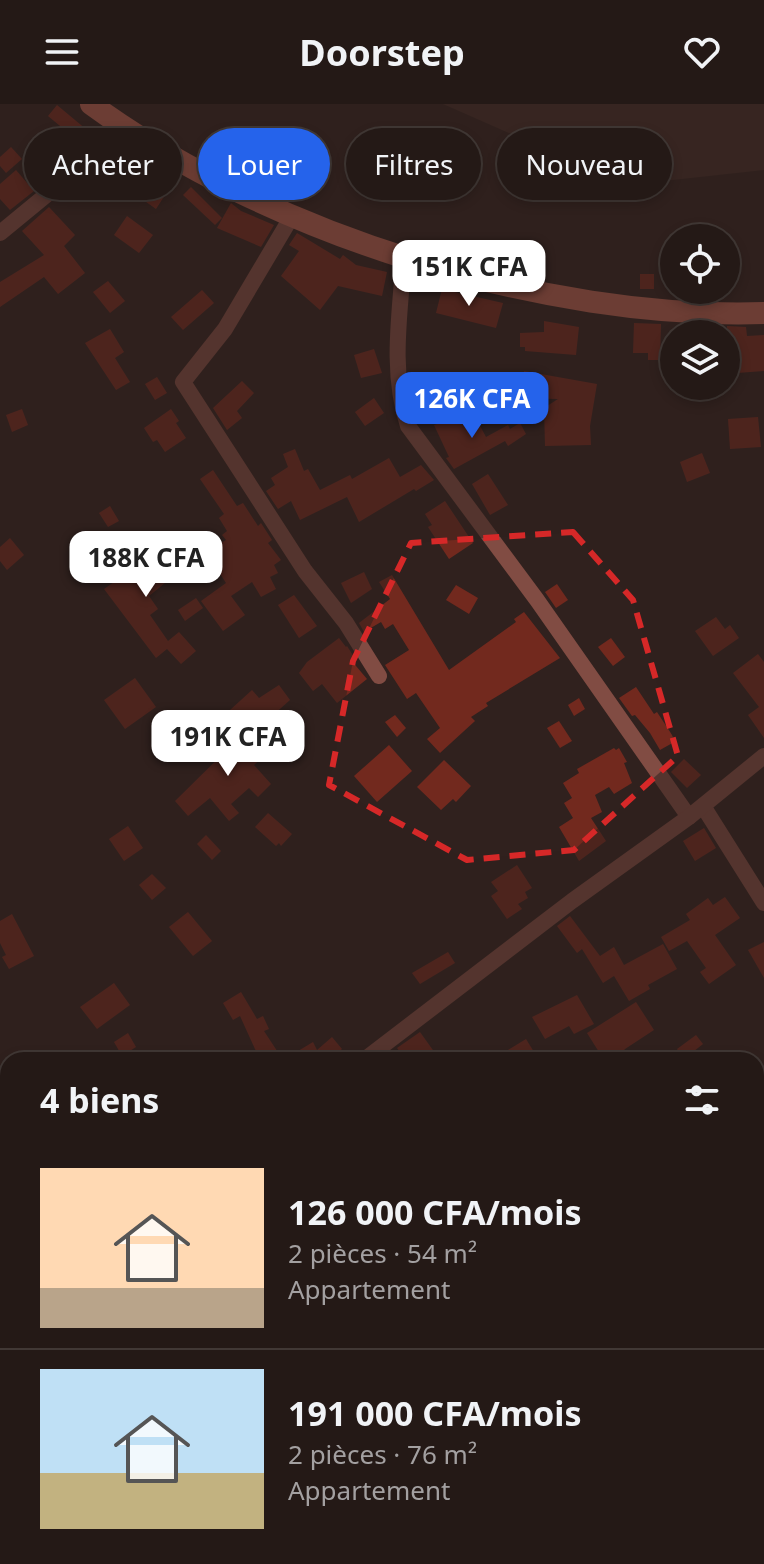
<!DOCTYPE html>
<html lang="fr">
<head>
<meta charset="utf-8">
<style>
  :root { --surface:#241916; --page:#302623; --text:#f1f3f6; --muted:#a3a0a1; --line:#413835; --accent:#2563eb }
  body { margin:0; font-family:"Noto Sans",sans-serif; background:var(--page); color:var(--text); height:100vh; display:flex; flex-direction:column; font-size:30px; white-space:nowrap }
  * { box-sizing:border-box; margin:0 }
  p { font-size:26px; color:var(--muted) }
  .icon { flex:none; width:44px; height:44px; fill:none; stroke:currentColor; stroke-width:2; stroke-linecap:round; stroke-linejoin:round }
  .map { position:relative; flex:1; overflow:hidden }
  .drawer { position:absolute; left:0px; top:948px; width:764px; height:512px; display:flex; flex-direction:column; background:var(--surface); border-radius:24px 24px 0 0; box-shadow:0 4px 12px #0003,0 0 0 2px var(--line) }
  .drawer>* { flex:none }
  .guide { position:absolute; left:24px; top:24px; width:716px; height:72px; display:flex; gap:16px }
  .buttons { position:absolute; left:660px; top:120px; display:grid; gap:16px }
  .buttons a { display:grid; place-items:center; width:80px; height:80px; border-radius:50%; background:var(--surface); box-shadow:0 4px 12px #0003,0 0 0 2px var(--line); font-size:40px }
  .price { position:absolute; translate:-50% -68px; padding:0 18px; border-radius:16px; background:#fff; color:#222; font-size:26px; line-height:52px; filter:drop-shadow(0 2px 4px #0008) }
  .price::after { content:''; position:absolute; left:50%; top:48px; width:24px; height:18px; margin-left:-12px; background:inherit; clip-path:polygon(0 0,100% 0,50% 100%) }
  .price.selected { background:var(--accent); color:#fff }
  ul { padding:0; list-style:none }
  li { display:flex; align-items:center; gap:24px; height:200px; padding:0 40px }
  li+li { border-top:2px solid var(--line) }
  li span { display:grid; place-items:center; flex:none; width:224px; height:160px; border-radius:0px; color:#555 }
  li>.icon { margin-inline-start:auto }
  span .icon { width:96px; height:96px; fill:#fffc; stroke-width:1 }
  li b { font-size:34px }
  h2 { display:flex; justify-content:space-between; align-items:center; height:96px; padding:0 40px; font-size:34px }
  .pill { padding:0 28px; border-radius:36px; background:var(--surface); box-shadow:0 4px 12px #0003,0 0 0 2px var(--line); font-size:28px; line-height:72px }
  .pill.selected { background:var(--accent); color:#fff }
  header { display:flex; justify-content:space-between; align-items:center; height:104px; padding:0 40px; background:var(--surface); font-size:36px; font-weight:700 }
  .map>svg:first-child { display:block }
</style>
</head>
<body>
<header><svg class="icon" aria-label="menu" viewBox="0 0 24 24"><path d="M4 6h16M4 12h16M4 18h16"/></svg>Doorstep<svg class="icon" aria-label="heart" viewBox="0 0 24 24"><path d="M12 20l-8-8c-3-5 5-10 8-4 3-6 11-1 8 4z"/></svg></header>
<div class="map">
<svg width="764" height="1460" viewBox="0 0 764 1460">
  <rect width="100%" height="100%" fill="#30211e"/>
  <polygon fill="#402b27" points="443,0 764,0 764,66 627,81"/>
  <g fill="#72291e">
    <polygon points="57,1 93,31 80,49 65,38 71,31 48,12"/>
    <polygon points="116,36 134,50 138,47 148,58 135,71 165,91 156,105 97,63"/>
    <polygon points="11,43 22,55 6,69 0,62 0,53"/>
    <polygon points="16,66 34,87 10,106 0,95 0,80"/>
    <polygon points="191,83 222,114 215,121 183,91"/>
    <polygon points="231,99 241,107 274,121 261,143 217,124"/>
    <polygon points="49,103 75,131 64,142 85,169 58,190 44,173 0,203 0,178 44,151 22,127"/>
    <polygon points="127,112 153,131 139,149 114,131"/>
    <polygon points="297,129 340,155 343,151 356,161 387,168 382,192 338,182 320,206 281,172 299,147 289,141"/>
    <rect x="640" y="170" width="14" height="15"/>
    <polygon points="108,177 125,197 110,209 93,188"/>
    <polygon points="442,185 503,199 496,224 436,209"/>
    <polygon points="202,186 214,199 183,226 171,213"/>
    <polygon points="544,217 579,223 576,251 525,247 525,243 520,243 520,229 544,228"/>
    <polygon points="634,219 661,220 660,256 648,256 648,249 633,249"/>
    <polygon points="727,222 746,223 747,232 764,231 764,267 737,269 736,261 726,262"/>
    <polygon points="110,225 124,248 115,254 130,278 116,286 85,239"/>
    <polygon points="374,245 382,269 361,274 354,251"/>
    <polygon points="524,267 597,280 590,322 591,341 545,342 544,304 558,295 513,294 514,278 524,279"/>
    <polygon points="157,273 167,289 155,296 145,280"/>
    <polygon points="242,277 254,289 237,307 242,314 227,326 213,304"/>
    <polygon points="374,294 384,309 365,322 355,308"/>
    <polygon points="428,295 432,307 417,313 414,301"/>
    <polygon points="22,305 28,321 12,328 6,311"/>
    <polygon points="171,305 179,317 176,319 186,334 165,348 157,336 153,338 144,324"/>
    <polygon points="462,312 467,324 478,318 486,333 508,321 510,325 520,319 526,330 508,342 505,337 454,365 446,354 449,353 434,321"/>
    <polygon points="758,313 761,343 730,345 728,315"/>
    <polygon points="295,345 304,367 308,365 320,386 350,371 352,375 389,354 400,373 421,361 434,376 416,387 414,385 359,418 347,393 300,416 291,397 278,405 266,387 275,381 271,374 288,363 283,350"/>
    <polygon points="702,349 710,369 687,378 680,358"/>
    <polygon points="213,366 237,402 243,399 258,422 261,419 272,436 268,439 281,456 274,461 278,469 270,473 276,485 261,493 252,478 231,492 245,511 223,527 201,497 226,479 206,448 226,436 222,431 227,427 219,414 224,410 200,375"/>
    <polygon points="488,370 508,401 490,411 472,380"/>
    <polygon points="445,397 473,439 449,455 428,423 432,421 425,410"/>
    <polygon points="110,402 119,417 108,423 99,409"/>
    <polygon points="10,434 24,451 7,466 0,457 0,443"/>
    <polygon points="146,434 176,470 149,492 158,505 150,511 168,537 179,528 196,547 181,560 167,545 156,554 104,485 134,464 119,444"/>
    <polygon points="364,468 372,485 351,499 341,479"/>
    <polygon points="392,471 449,566 516,518 514,515 524,508 560,554 486,599 488,602 471,613 475,617 440,649 427,635 440,624 416,589 407,595 385,561 409,546 393,520 385,525 381,518 364,528 359,519 390,495 379,478"/>
    <polygon points="557,480 568,496 556,504 545,488"/>
    <polygon points="456,481 478,494 469,510 446,496"/>
    <polygon points="294,491 317,522 299,534 278,501"/>
    <polygon points="196,494 203,504 185,517 178,506"/>
    <polygon points="716,513 725,525 730,521 739,534 713,552 695,527"/>
    <polygon points="339,534 346,543 347,542 354,553 351,556 367,575 337,599 322,580 313,587 299,569 307,558"/>
    <polygon points="611,534 625,553 613,562 598,543"/>
    <polygon points="758,550 764,558 764,634 748,611 759,603 733,569"/>
    <polygon points="135,574 156,603 125,625 104,596"/>
    <polygon points="279,581 290,596 252,630 230,606 252,586 259,594"/>
    <polygon points="636,583 654,610 657,608 676,637 660,646 650,629 635,611 632,612 619,594"/>
    <polygon points="579,594 585,605 574,612 568,601"/>
    <polygon points="395,611 406,624 397,633 385,618"/>
    <polygon points="559,617 572,637 560,644 547,624"/>
    <polygon points="247,626 268,648 254,661 271,680 258,693 249,684 231,700 239,709 229,717 210,694 188,712 175,697"/>
    <polygon points="389,641 412,667 377,698 354,672"/>
    <polygon points="614,644 616,646 619,644 627,658 624,659 632,679 614,690 609,683 595,691 602,708 591,714 606,737 579,757 559,723 573,714 564,699 572,694 563,679 579,669 577,665"/>
    <polygon points="684,655 701,671 687,684 671,668"/>
    <polygon points="444,656 471,682 456,698 453,695 441,706 417,683"/>
    <polygon points="268,709 292,730 281,742 279,739 276,742 255,723"/>
    <polygon points="128,722 143,744 124,757 109,735"/>
    <polygon points="704,724 716,744 695,757 683,737"/>
    <polygon points="206,731 221,747 212,756 197,740"/>
    <polygon points="517,761 532,784 525,788 528,794 518,800 522,805 507,815 491,792 498,787 491,778"/>
    <polygon points="152,770 166,784 152,796 139,781"/>
    <polygon points="725,793 740,814 715,831 736,861 709,880 700,868 706,864 687,837 669,847 661,833 690,816 686,810 708,794 713,801"/>
    <polygon points="188,808 212,837 193,852 169,823"/>
    <polygon points="12,810 34,852 9,865 2,853 6,851 0,839 0,817"/>
    <polygon points="570,812 600,852 614,843 624,861 663,840 677,865 648,881 650,885 629,897 614,872 603,879 582,845 577,849 557,822"/>
    <polygon points="764,838 764,874 748,846"/>
    <polygon points="448,848 455,859 420,880 412,869"/>
    <polygon points="114,879 130,901 97,925 80,903"/>
    <polygon points="241,888 257,915 263,912 269,925 264,927 283,956 313,938 317,946 332,933 342,945 329,956 260,956 240,912 233,916 223,899"/>
    <polygon points="577,891 594,920 574,930 569,922 545,935 532,913"/>
    <polygon points="636,898 654,926 625,945 622,949 627,956 604,956 587,929"/>
    <polygon points="420,928 440,956 406,956 397,944"/>
    <polygon points="128,929 136,943 122,952 114,938"/>
    <polygon points="696,931 703,940 684,955 677,945"/>
    <polygon points="526,935 534,948 519,956 513,956 508,946"/>
  </g>
  <g fill="none" stroke-linecap="round" stroke-linejoin="round">
    <g stroke="#814c43" stroke-width="16">
      <polyline points="292,112 225,225 183,278 305,467 346,519 379,572"/>
      <polyline points="0,129 90,55 115,18"/>
      <path d="M404,153C400,209 390,268 408,322L537,496L689,713"/>
      <polyline points="703,702 764,799"/>
      <polyline points="364,956 572,797 689,713 764,652"/>
      <polyline points="0,1233 8,1226"/>
      <polyline points="0,1278 8,1290"/>
      <polyline points="116,1452 121,1460"/>
    </g>
    <path stroke="#b56051" stroke-width="22" d="M91,0C269,130 544,216 764,209"/>
  </g>
  <path d="M0 0H764V1460H0ZM573,428L633,496L678,652L574,746L467,756L329,681L353,557L411,439Z" fill="#30211e" fill-opacity=".55" fill-rule="evenodd"/>
  <path fill="none" stroke="#d62828" stroke-width="6" stroke-dasharray="16 10" stroke-linejoin="round" d="M573,428L633,496L678,652L574,746L467,756L329,681L353,557L411,439Z"/>
</svg>
<div class="buttons">
<a><svg class="icon" aria-label="locate" viewBox="0 0 24 24"><circle cx="12" cy="12" r="6"/><path d="M12 2v4M12 18v4M2 12h4M18 12h4"/></svg></a>
<a><svg class="icon" aria-label="layers" viewBox="0 0 24 24"><path d="M12 4l9 5-9 5-9-5zM3 14l9 5 9-5"/></svg></a>
</div>
<b class="price" style="left:469px;top:204px">151K CFA</b>
<b class="price selected" style="left:472px;top:336px">126K CFA</b>
<b class="price" style="left:146px;top:495px">188K CFA</b>
<b class="price" style="left:228px;top:674px">191K CFA</b>
<div class="guide">
<a class="pill">Acheter</a>
<a class="pill selected">Louer</a>
<a class="pill">Filtres</a>
<a class="pill">Nouveau</a>
</div>
<section class="drawer">
<h2>4 biens<svg class="icon" aria-label="filters" viewBox="0 0 24 24"><path d="M4 7h16M4 17h16"/><circle cx="9" cy="7" r="2"/><circle cx="15" cy="17" r="2"/></svg></h2>
<ul>
<li><span style="background:linear-gradient(#ffd9b3 75%,#b9a48a 0)"><svg class="icon" aria-label="home" viewBox="0 0 24 24"><path d="M3 11l9-7 9 7M6 9v11h12V9"/></svg></span><div><b>126 000 CFA/mois</b><p>2 pièces · 54 m²</p><p>Appartement</p></div></li>
<li><span style="background:linear-gradient(#bfe0f5 65%,#c2b280 0)"><svg class="icon" aria-label="home" viewBox="0 0 24 24"><path d="M3 11l9-7 9 7M6 9v11h12V9"/></svg></span><div><b>191 000 CFA/mois</b><p>2 pièces · 76 m²</p><p>Appartement</p></div></li>
</ul>
</section>
</div>
</body>
</html>
